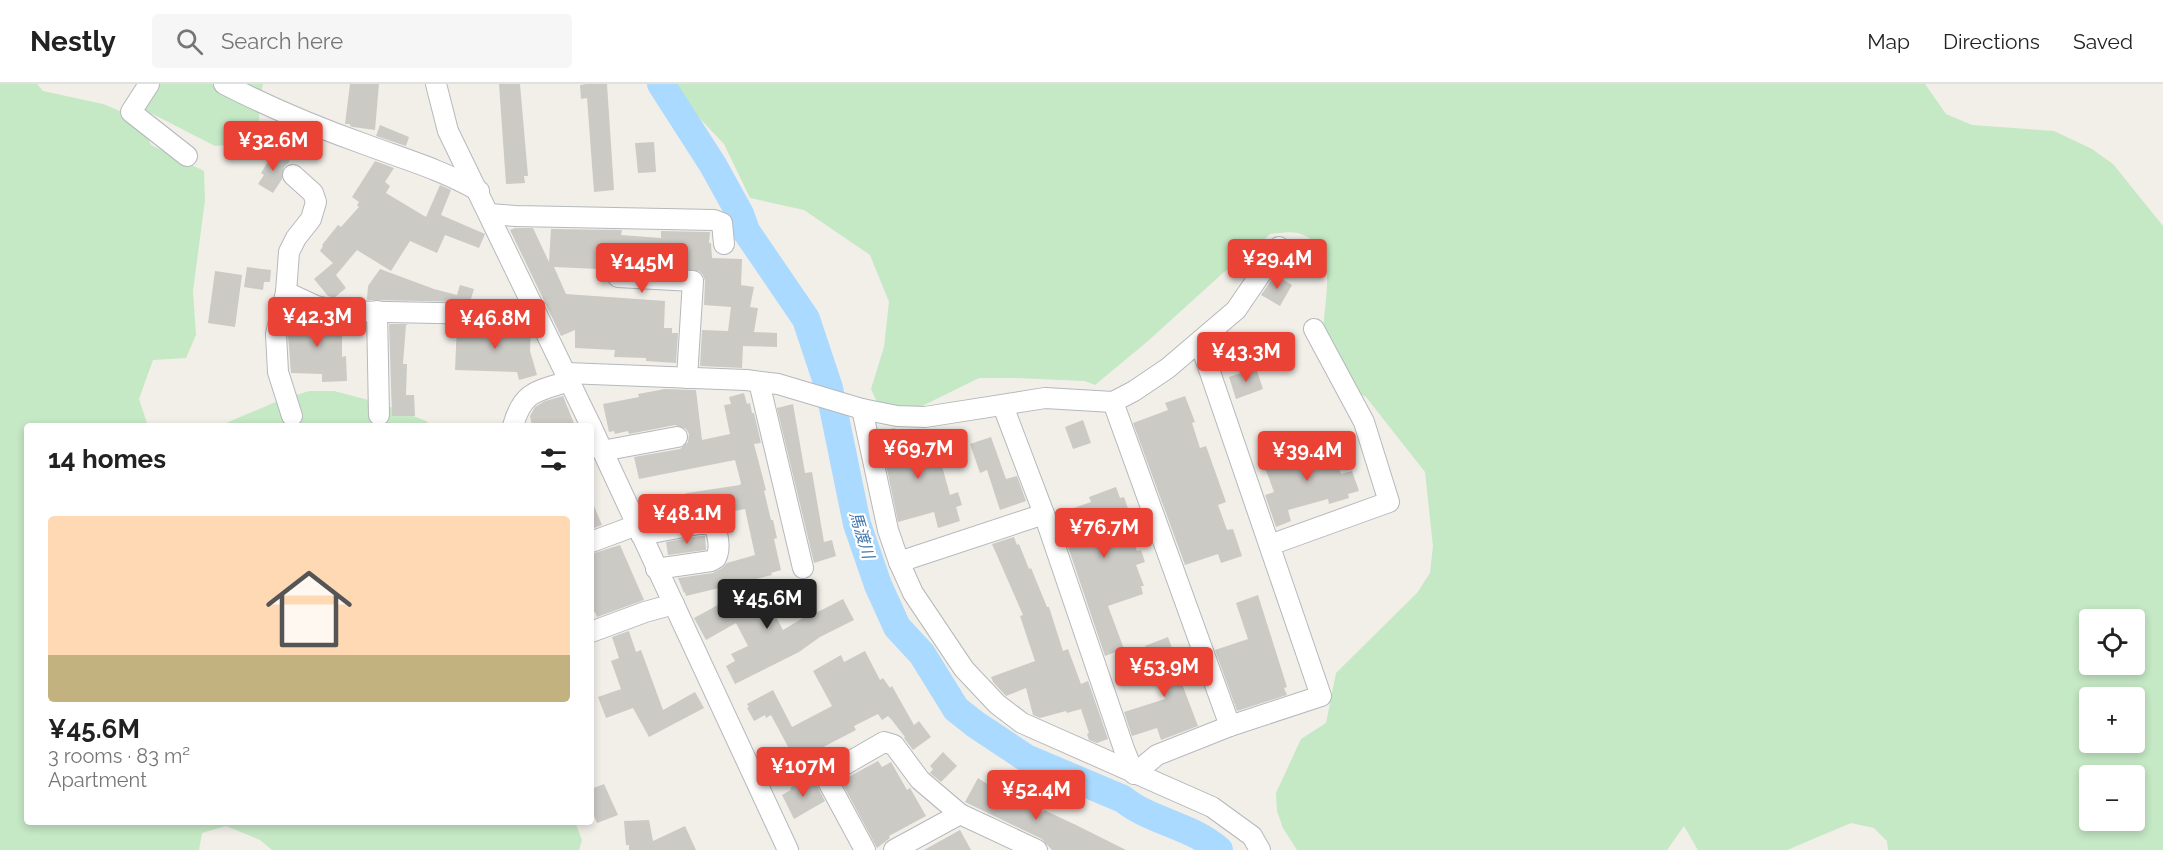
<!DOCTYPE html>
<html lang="en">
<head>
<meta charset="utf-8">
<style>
  :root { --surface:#fff; --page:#f6f6f6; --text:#222; --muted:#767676; --line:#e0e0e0; --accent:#ea4335 }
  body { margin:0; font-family:Raleway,"Noto Sans JP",sans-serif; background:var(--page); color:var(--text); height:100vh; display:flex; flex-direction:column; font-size:22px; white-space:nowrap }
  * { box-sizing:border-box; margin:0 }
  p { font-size:20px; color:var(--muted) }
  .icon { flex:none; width:33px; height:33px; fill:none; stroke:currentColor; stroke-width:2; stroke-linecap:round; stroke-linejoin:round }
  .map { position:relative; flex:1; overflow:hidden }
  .sheet { position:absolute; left:24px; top:339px; width:570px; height:402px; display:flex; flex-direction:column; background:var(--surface); border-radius:6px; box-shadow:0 3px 9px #0003 }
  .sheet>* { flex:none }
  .buttons { position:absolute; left:2079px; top:525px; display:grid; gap:12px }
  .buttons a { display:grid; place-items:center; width:66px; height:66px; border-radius:6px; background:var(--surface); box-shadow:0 3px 9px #0003; font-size:30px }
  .price { position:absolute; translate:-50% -51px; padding:0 14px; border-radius:6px; background:var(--accent); color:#fff; font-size:20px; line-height:39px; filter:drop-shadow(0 2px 3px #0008) }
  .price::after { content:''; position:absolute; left:50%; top:36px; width:18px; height:14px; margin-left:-9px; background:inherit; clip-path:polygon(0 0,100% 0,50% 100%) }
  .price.current { background:#222; color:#fff }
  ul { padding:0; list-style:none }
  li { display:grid; align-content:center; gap:12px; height:318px; padding:0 24px }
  li span { display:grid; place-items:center; height:186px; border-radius:6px; color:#555 }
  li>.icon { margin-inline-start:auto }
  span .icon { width:108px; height:108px; fill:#fffc; stroke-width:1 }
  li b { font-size:26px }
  h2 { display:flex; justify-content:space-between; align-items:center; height:72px; padding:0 24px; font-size:26px }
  header { display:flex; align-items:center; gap:36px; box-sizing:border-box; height:84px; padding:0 30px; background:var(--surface); border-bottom:2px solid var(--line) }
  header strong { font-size:28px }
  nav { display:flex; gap:33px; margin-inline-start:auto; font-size:21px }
  .search { width:420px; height:54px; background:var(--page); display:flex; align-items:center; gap:15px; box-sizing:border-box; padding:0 21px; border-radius:6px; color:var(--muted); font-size:22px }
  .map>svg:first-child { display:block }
</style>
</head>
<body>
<header>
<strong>Nestly</strong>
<div class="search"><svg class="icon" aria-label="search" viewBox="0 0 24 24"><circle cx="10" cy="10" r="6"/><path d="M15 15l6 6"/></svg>Search here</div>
<nav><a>Map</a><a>Directions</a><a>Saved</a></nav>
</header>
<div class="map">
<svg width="2163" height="766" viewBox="0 0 2163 766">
  <rect width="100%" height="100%" fill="#f1efe8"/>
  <g fill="#c5e8c5" fill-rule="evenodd">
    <polygon points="0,0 37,0 43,7 103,20 132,32 143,45 151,61 204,87 205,116 193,207 196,251 186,274 153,276 139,315 148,342 27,342 27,738 575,738 582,756 579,766 272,766 260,756 226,742 202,749 199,766 0,766"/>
    <polygon points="157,0 263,0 260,15 258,58 215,62 141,24"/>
    <path d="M673,0H1925L1946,30L1972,41L2054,47L2092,65L2113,80L2163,142V766H1888L1887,757L1874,744L1851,739L1787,766H1698L1684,742L1667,766H1297L1283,744L1277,727L1276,709L1301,655L1326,639L1336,589L1417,509L1430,489L1433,462L1425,388L1366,313L1335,298C1331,284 1325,268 1324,253C1321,218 1344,163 1298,149C1290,147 1279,149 1270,150L1240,178L1224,188L1148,257L1095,301L1085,297L1015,294H979L912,327L882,329L871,305L884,263L889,218L870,171L804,126L750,114L724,60L686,20ZM2090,536H2134V580H2090ZM2090,614H2134V658H2090ZM2090,692H2134V736H2090Z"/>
    <polygon points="309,307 334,307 380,319 426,337 431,342 219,342 278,317"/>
  </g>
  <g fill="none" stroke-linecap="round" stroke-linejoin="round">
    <path stroke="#aadaff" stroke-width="28" d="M661,0L713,81L740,130L746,147L806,235L829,304L857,440L878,501L897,543L922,570L956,625L975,640L1026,674L1123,715C1151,738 1191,741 1219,766"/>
  </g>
  <g fill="#cccac5">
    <polygon points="350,0 379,0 375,46 353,43 350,42 350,40 345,40"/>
    <polygon points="499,0 520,0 528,92 524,92 525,99 506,100"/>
    <polygon points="586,0 607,0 614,106 594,108 587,14 581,15 580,1"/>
    <polygon points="380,41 409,53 406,62 376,52"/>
    <polygon points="654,58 656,88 638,89 635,59"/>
    <polygon points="274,68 290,77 284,83 282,95 273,109 258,100 264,91 261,89"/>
    <polygon points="375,77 394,84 385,98 390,102 386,109 426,133 440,101 451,106 441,131 485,150 479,164 445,151 437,169 410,157 391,187 357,166 336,191 346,204 334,214 328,212 314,195 333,179 320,167 323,162 322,161 338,141 341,143 359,123 357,121 359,118 352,113"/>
    <polygon points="515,144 533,144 549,178 551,145 622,146 621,151 661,154 661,147 710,148 709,159 711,159 712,174 742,175 741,201 754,203 750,223 758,224 754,248 777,249 777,263 743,262 742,284 700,282 702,246 728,247 731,223 704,221 705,197 703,191 699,187 619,181 611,184 599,183 598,185 554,183 566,210 665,217 664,244 672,244 672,249 678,249 676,279 646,277 646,274 614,273 615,266 575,264 575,246 561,252 510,146"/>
    <polygon points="247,183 271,186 270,198 264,198 263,206 244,203"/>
    <polygon points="380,185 434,205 457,211 460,201 474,205 470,218 369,216 367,215 368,202"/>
    <polygon points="215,187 242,191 235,243 208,239"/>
    <polygon points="1275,191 1292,201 1280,222 1261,211"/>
    <polygon points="293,229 304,230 310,233 309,234 342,239 342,273 346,272 347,297 322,298 322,290 291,289 288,251"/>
    <polygon points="389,240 408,240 406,241 403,280 407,280 406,311 414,311 415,332 392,332"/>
    <polygon points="457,241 530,243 531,247 530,267 537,291 519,296 517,288 455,286"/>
    <polygon points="1256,284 1263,305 1236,315 1229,293"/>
    <polygon points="665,305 696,306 702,356 730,350 724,321 731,320 729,313 744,309 747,320 750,319 752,329 754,329 761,359 754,360 766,406 764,407 771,436 773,436 777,454 774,455 781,486 771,489 772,491 686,512 685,508 684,509 678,494 713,489 722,484 727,479 755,471 745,425 719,430 697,428 652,437 647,419 676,414 687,409 740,401 741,399 735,376 639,395 634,373 680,365 688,358 689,350 686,345 675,341 629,350 628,347 615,350 614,347 609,348 603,320 639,313 638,310"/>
    <polygon points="563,312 575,342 532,342 530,332 535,323 545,317"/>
    <polygon points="1185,312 1195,338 1192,339 1200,364 1206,362 1226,418 1218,421 1227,446 1233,445 1242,472 1221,479 1218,470 1185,481 1133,339 1168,326 1165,319"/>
    <polygon points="793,320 805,389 812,388 824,458 832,456 836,472 814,479 777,324"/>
    <polygon points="1083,336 1091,359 1073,365 1065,343"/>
    <polygon points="895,344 898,358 907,356 908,361 934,353 950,411 958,408 962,421 956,423 960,437 938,444 934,428 898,438 879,347"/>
    <polygon points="991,353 1006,395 1017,392 1026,417 1000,426 987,386 980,389 970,360"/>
    <polygon points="1330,359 1341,390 1352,387 1359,407 1348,410 1349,414 1329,420 1328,415 1288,426 1291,437 1276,443 1265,411 1274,408 1264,381 1295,369 1296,371"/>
    <polygon points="1116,403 1120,414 1124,413 1133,439 1128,441 1137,467 1141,466 1145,478 1136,481 1144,502 1141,502 1143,510 1108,522 1124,565 1105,572 1057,430 1091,418 1089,413"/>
    <polygon points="591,415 602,441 591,445"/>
    <polygon points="700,452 705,452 706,466 668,471 666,458"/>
    <polygon points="1014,453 1017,461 1019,460 1029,485 1031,484 1047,523 1049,523 1063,567 1068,565 1081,600 1088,597 1108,655 1097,659 1089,656 1087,650 1089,649 1081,625 1067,629 1066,627 1040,634 1033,631 1026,604 1006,612 993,598 991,593 1035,577 1020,532 1023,531 992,460"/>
    <polygon points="620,461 644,516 597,533 595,528 591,529 591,470"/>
    <polygon points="758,499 783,546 813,528 814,530 843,515 854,536 820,553 799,568 735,600 726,582 735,577 731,570 748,562 736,539 706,556 694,534"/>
    <polygon points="1258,511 1287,603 1284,604 1287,611 1237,627 1215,566 1248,555 1236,519"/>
    <polygon points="629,547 636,568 641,566 663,626 695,608 704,624 649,653 633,624 606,634 598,613 621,605 611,577 619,574 612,553"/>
    <polygon points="1168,553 1177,578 1174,579 1198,642 1161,656 1157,644 1132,652 1124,628 1165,615 1145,562"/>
    <polygon points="865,567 880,596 883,594 890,604 892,602 914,641 919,637 931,653 913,666 904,654 905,653 891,635 888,632 882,636 878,630 854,642 856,646 808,671 804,663 792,670 771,631 766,634 765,631 754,637 747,624 749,623 747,620 773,606 792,643 832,622 813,587 841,571 844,578"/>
    <polygon points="943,668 957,682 941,698 930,689 933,685 930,682"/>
    <polygon points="878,677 882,683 891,678 907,706 910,704 926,732 889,752 890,754 877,764 841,697"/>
    <polygon points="978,694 995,705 1043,728 1044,726 1076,741 1126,766 1052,766 1042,755 965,718"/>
    <polygon points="805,695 809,703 816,700 825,717 794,735 782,711 791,706 790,704"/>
    <polygon points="604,700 618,731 597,739 591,725 591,705"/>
    <polygon points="649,736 653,757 685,742 696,766 629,766 629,761 626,761 624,737"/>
    <polygon points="960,746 971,766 924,766"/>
  </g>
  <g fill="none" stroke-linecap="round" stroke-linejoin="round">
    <defs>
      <g id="street">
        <polyline points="149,0 131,28 187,72"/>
        <path d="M224,0C269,23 316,43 364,60C404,75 440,85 479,107"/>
        <polyline points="436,0 448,47 591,342"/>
        <polyline points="489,130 516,132 714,136 722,139 724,160"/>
        <polyline points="618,193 693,197 687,294"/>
        <polyline points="286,208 316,222 339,227 537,231"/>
        <polyline points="377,227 379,331"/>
        <polyline points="566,289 746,296 778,300 862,325 897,332 925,333 1045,314 1113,318 1134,307 1168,284 1236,226 1279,163"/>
        <polyline points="759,298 803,484"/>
        <polyline points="1113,318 1230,642"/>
        <polyline points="1003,322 1044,430 1124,665 1134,690 1157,671 1230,642 1321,612 1200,259"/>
        <polyline points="862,325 888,446 899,478 913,509 964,585 997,620 1022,639 1212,723 1252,752 1260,766"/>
        <polyline points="292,332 278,288 276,250 286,208 289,168 296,154 311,135 316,118 313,109 293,91"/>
        <path d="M513,342C523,306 538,307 570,297"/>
        <polyline points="591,342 788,766"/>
        <polyline points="602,367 677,353"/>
        <path d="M641,451L699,440H713C718,449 721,464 716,474L711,477L656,485"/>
        <polyline points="591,458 637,441"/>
        <polyline points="1270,461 1389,418 1364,338 1314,245"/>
        <polyline points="899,478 1044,430"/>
        <polyline points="591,548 645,528 674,520"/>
        <polyline points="865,766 825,692 884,658 894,661 920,696 960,730"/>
        <polyline points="894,766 960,730 1037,766"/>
      </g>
    </defs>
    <use href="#street" stroke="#b5b8bc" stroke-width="22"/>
    <use href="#street" stroke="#fff" stroke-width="20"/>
  </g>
  <g text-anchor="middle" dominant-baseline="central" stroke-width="4.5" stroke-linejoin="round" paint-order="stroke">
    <g font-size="16" font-style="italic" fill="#4174aa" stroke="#fff">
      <text transform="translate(862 451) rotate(73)">馬渡川</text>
    </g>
  </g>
</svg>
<div class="buttons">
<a><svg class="icon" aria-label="locate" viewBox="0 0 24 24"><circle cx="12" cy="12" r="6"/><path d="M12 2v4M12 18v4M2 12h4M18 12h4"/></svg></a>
<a>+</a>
<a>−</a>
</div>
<b class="price" style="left:273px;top:88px">¥32.6M</b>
<b class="price" style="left:1277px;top:206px">¥29.4M</b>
<b class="price" style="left:642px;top:210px">¥145M</b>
<b class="price" style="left:317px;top:264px">¥42.3M</b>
<b class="price" style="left:495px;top:266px">¥46.8M</b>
<b class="price" style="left:1246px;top:299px">¥43.3M</b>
<b class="price" style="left:918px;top:396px">¥69.7M</b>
<b class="price" style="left:1307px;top:398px">¥39.4M</b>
<b class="price" style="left:687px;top:461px">¥48.1M</b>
<b class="price" style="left:1104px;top:475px">¥76.7M</b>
<b class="price current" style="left:767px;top:546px">¥45.6M</b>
<b class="price" style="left:1164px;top:614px">¥53.9M</b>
<b class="price" style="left:803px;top:714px">¥107M</b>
<b class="price" style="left:1036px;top:737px">¥52.4M</b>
<section class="sheet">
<h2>14 homes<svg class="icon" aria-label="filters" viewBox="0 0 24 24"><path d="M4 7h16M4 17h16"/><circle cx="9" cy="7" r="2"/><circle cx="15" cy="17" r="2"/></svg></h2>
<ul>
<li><span style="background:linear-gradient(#ffd9b3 75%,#c2b280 0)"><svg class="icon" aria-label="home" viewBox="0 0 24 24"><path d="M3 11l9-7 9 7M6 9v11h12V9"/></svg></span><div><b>¥45.6M</b><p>3 rooms · 83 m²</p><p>Apartment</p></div></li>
</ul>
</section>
</div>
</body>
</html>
